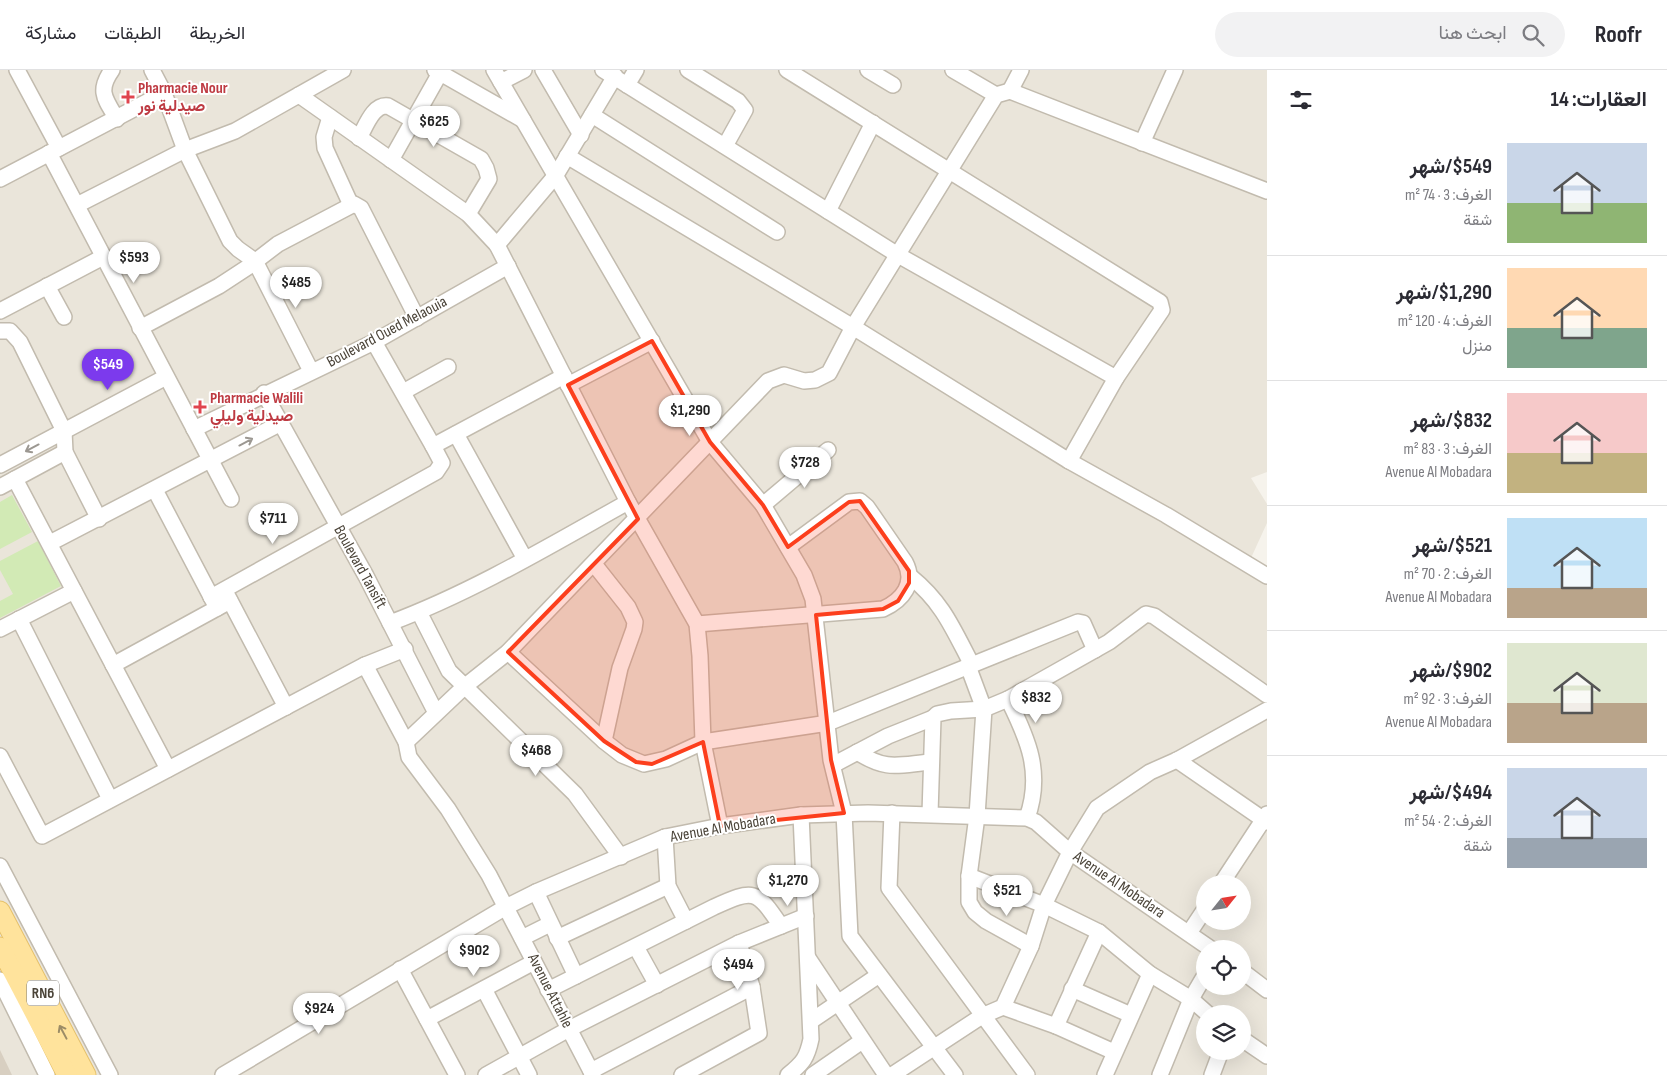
<!DOCTYPE html>
<html lang="ar">
<head>
<meta charset="utf-8">
<style>
  :root { --surface:#fff; --page:#f2f2f3; --text:#2b2b33; --muted:#7c7c81; --line:#e1e1e2; --accent:#7c3aed }
  body { margin:0; font-family:"Sofia Sans Condensed",Vazirmatn,sans-serif; background:var(--page); color:var(--text); direction:rtl; height:100vh; display:flex; flex-direction:column; font-size:19px; white-space:nowrap }
  * { box-sizing:border-box; margin:0 }
  p { font-size:16px; color:var(--muted) }
  .icon { flex:none; width:28px; height:28px; fill:none; stroke:currentColor; stroke-width:2; stroke-linecap:round; stroke-linejoin:round }
  .map { position:relative; flex:1; overflow:hidden; direction:ltr }
  .panel { display:flex; flex-direction:column; background:var(--surface); width:400px }
  .panel>* { flex:none }
  .needle { width:32px; rotate:60deg }
  .tools { position:absolute; left:1196px; top:805px; display:grid; gap:10px }
  .tools a { display:grid; place-items:center; width:55px; height:55px; border-radius:50%; background:var(--surface); box-shadow:0 5px 20px #0002; font-size:25px }
  .price { position:absolute; translate:-50% -42px; padding:0 11px; border-radius:18px; background:#fff; color:#222; font-size:16px; line-height:32px; filter:drop-shadow(0 1px 2px #0008) }
  .price::after { content:''; position:absolute; left:50%; top:30px; width:15px; height:11px; margin-left:-8px; background:inherit; clip-path:polygon(0 0,100% 0,50% 100%) }
  .price.active { background:var(--accent); color:#fff }
  ul { padding:0; list-style:none }
  li { display:flex; align-items:center; gap:15px; height:125px; padding:0 20px }
  li+li { border-top:1px solid var(--line) }
  li span { display:grid; place-items:center; flex:none; width:140px; height:100px; border-radius:0px; color:#555 }
  li>.icon { margin-inline-start:auto }
  span .icon { width:60px; height:60px; fill:#fffc; stroke-width:1 }
  li b { font-size:21px }
  h2 { display:flex; justify-content:space-between; align-items:center; height:60px; padding:0 20px; font-size:21px }
  header { display:flex; align-items:center; gap:30px; box-sizing:border-box; height:70px; padding:0 25px; background:var(--surface); border-bottom:1px solid var(--line) }
  header strong { font-size:24px }
  nav { display:flex; gap:28px; margin-inline-start:auto; font-size:18px }
  .search { width:350px; height:45px; background:var(--page); display:flex; align-items:center; gap:12px; box-sizing:border-box; padding:0 18px; border-radius:28px; color:var(--muted); font-size:19px }
  main { display:flex; flex:1; min-height:0 }
  .map>svg:first-child { display:block }
</style>
</head>
<body>
<header>
<strong>Roofr</strong>
<div class="search"><svg class="icon" aria-label="search" viewBox="0 0 24 24"><circle cx="10" cy="10" r="6"/><path d="M15 15l6 6"/></svg>ابحث هنا</div>
<nav><a>الخريطة</a><a>الطبقات</a><a>مشاركة</a></nav>
</header>
<main>
<section class="panel">
<h2>العقارات: 14<svg class="icon" aria-label="filters" viewBox="0 0 24 24"><path d="M4 7h16M4 17h16"/><circle cx="9" cy="7" r="2"/><circle cx="15" cy="17" r="2"/></svg></h2>
<ul>
<li><span style="background:linear-gradient(#c9d6e8 60%,#8fb573 0)"><svg class="icon" aria-label="home" viewBox="0 0 24 24"><path d="M3 11l9-7 9 7M6 9v11h12V9"/></svg></span><div><b>$549/شهر</b><p>الغرف: 3 · 74 m²</p><p>شقة</p></div></li>
<li><span style="background:linear-gradient(#ffd9b3 60%,#7fa58c 0)"><svg class="icon" aria-label="home" viewBox="0 0 24 24"><path d="M3 11l9-7 9 7M6 9v11h12V9"/></svg></span><div><b>$1,290/شهر</b><p>الغرف: 4 · 120 m²</p><p>منزل</p></div></li>
<li><span style="background:linear-gradient(#f6c9c9 60%,#c2b280 0)"><svg class="icon" aria-label="home" viewBox="0 0 24 24"><path d="M3 11l9-7 9 7M6 9v11h12V9"/></svg></span><div><b>$832/شهر</b><p>الغرف: 3 · 83 m²</p><p>Avenue Al Mobadara</p></div></li>
<li><span style="background:linear-gradient(#bfe0f5 70%,#b9a48a 0)"><svg class="icon" aria-label="home" viewBox="0 0 24 24"><path d="M3 11l9-7 9 7M6 9v11h12V9"/></svg></span><div><b>$521/شهر</b><p>الغرف: 2 · 70 m²</p><p>Avenue Al Mobadara</p></div></li>
<li><span style="background:linear-gradient(#dfe7d0 60%,#b9a48a 0)"><svg class="icon" aria-label="home" viewBox="0 0 24 24"><path d="M3 11l9-7 9 7M6 9v11h12V9"/></svg></span><div><b>$902/شهر</b><p>الغرف: 3 · 92 m²</p><p>Avenue Al Mobadara</p></div></li>
<li><span style="background:linear-gradient(#c9d6e8 70%,#9aa5b1 0)"><svg class="icon" aria-label="home" viewBox="0 0 24 24"><path d="M3 11l9-7 9 7M6 9v11h12V9"/></svg></span><div><b>$494/شهر</b><p>الغرف: 2 · 54 m²</p><p>شقة</p></div></li>
</ul>
</section>
<div class="map">
<svg width="1267" height="1005" viewBox="0 0 1267 1005">
  <rect width="100%" height="100%" fill="#f6f3ec"/>
  <path fill="#eae5da" fill-rule="evenodd" d="M0,0H1267V402L1251,408L1267,434V453L1251,488L1267,498V1005H0ZM1205,814H1242V851H1205ZM1205,879H1242V916H1205ZM1205,944H1242V981H1205Z"/>
  <g fill="#d2eab5">
    <polygon points="12,425 32,462 0,479 0,432"/>
    <polygon points="38,471 61,516 0,548 0,531 13,524 0,500 0,491"/>
  </g>
  <polygon fill="#d8cfc1" points="0,980 12,1005 0,1005"/>
  <g fill="none" stroke-linecap="round" stroke-linejoin="round">
    <defs>
      <g id="minor">
        <polyline points="17,0 59,78"/>
        <path d="M112,0C97,21 105,29 117,49"/>
        <polyline points="152,0 164,23 185,80 230,171 238,179 255,191 311,301"/>
        <polyline points="435,0 523,50"/>
        <polyline points="494,0 710,372 763,435 804,505 813,529 831,690 844,743 850,866 955,1005"/>
        <polyline points="543,0 581,65"/>
        <polyline points="603,0 898,185 1116,308"/>
        <polyline points="688,0 738,31 745,40 725,76"/>
        <polyline points="787,0 1160,232 1162,240 1116,308 1069,391"/>
        <polyline points="868,0 893,15"/>
        <polyline points="953,0 996,25"/>
        <polyline points="501,12 524,0"/>
        <polyline points="627,15 636,0"/>
        <polyline points="1010,21 1021,0"/>
        <polyline points="299,25 468,144 497,175 628,432 697,554 700,586 703,672 720,756"/>
        <polyline points="592,45 777,162"/>
        <polyline points="330,47 324,67 325,78 351,135"/>
        <path d="M359,68C366,56 373,34 388,36L481,89L486,98L489,109L468,144"/>
        <polyline points="1142,73 1175,0"/>
        <polyline points="49,83 231,429"/>
        <polyline points="567,86 853,257 1069,391 1166,445 1267,506"/>
        <polyline points="391,90 440,3"/>
        <polyline points="0,109 164,23"/>
        <polyline points="77,135 185,80 235,61 343,0"/>
        <polyline points="828,141 873,53"/>
        <polyline points="497,175 556,105 615,6"/>
        <polyline points="47,216 64,247"/>
        <polyline points="0,241 103,187"/>
        <polyline points="140,258 219,216 248,197 278,174 354,134 361,138 417,248"/>
        <polyline points="0,261 10,261 20,272 64,361 65,382 99,449"/>
        <polyline points="374,272 433,376 564,306"/>
        <polyline points="568,315 652,271"/>
        <polyline points="403,322 448,297"/>
        <polyline points="264,323 366,506 436,643"/>
        <polyline points="194,359 374,272 508,196"/>
        <polyline points="456,364 525,489"/>
        <polyline points="0,395 166,307"/>
        <polyline points="15,409 168,699"/>
        <polyline points="0,417 65,382"/>
        <polyline points="155,420 217,538"/>
        <polyline points="763,435 828,380"/>
        <polyline points="50,473 281,353"/>
        <polyline points="594,494 628,537 635,552 634,559 620,598 604,671"/>
        <path d="M911,507C943,533 953,559 972,595"/>
        <polyline points="226,523 286,637"/>
        <polyline points="211,527 436,402 442,393 433,376"/>
        <polyline points="419,542 449,601 575,724 621,787"/>
        <polyline points="19,549 110,729"/>
        <path d="M390,553C473,522 551,475 628,432"/>
        <path d="M697,554L883,539C903,530 916,513 905,492L867,437L860,431L849,432L788,477"/>
        <polyline points="0,559 74,521"/>
        <polyline points="508,582 604,671 622,685 644,694 666,689 703,672 828,653 1078,552 1083,553 1095,580"/>
        <polyline points="113,595 230,531"/>
        <polyline points="365,595 406,672 409,687 448,739 489,805 593,1005"/>
        <polyline points="968,596 984,639 977,746 969,806 969,832 975,842 986,851 1031,876"/>
        <path d="M1008,629C1028,669 1043,703 1027,748"/>
        <polyline points="406,672 464,617 508,582 768,311 784,305 804,311 815,310 829,303 853,257 996,25 1010,21 1267,121"/>
        <path d="M857,682C887,701 897,695 930,692"/>
        <polyline points="0,686 42,766 365,595 405,579"/>
        <polyline points="1177,690 1267,752"/>
        <polyline points="833,695 888,666 933,648"/>
        <polyline points="892,743 889,818 1027,1005"/>
        <polyline points="930,744 933,648 937,644 951,641 984,639 1008,629 1109,572 1146,544 1154,546 1267,625"/>
        <polyline points="665,767 668,816 686,851"/>
        <polyline points="0,796 110,1005"/>
        <polyline points="969,806 1044,835 1099,862 1150,904 1191,929 1208,944"/>
        <polyline points="1221,814 1267,744"/>
        <polyline points="536,822 576,906"/>
        <polyline points="1189,863 1205,839"/>
        <polyline points="522,868 550,854"/>
        <polyline points="557,868 668,816"/>
        <polyline points="636,877 657,915"/>
        <polyline points="808,888 886,1005"/>
        <polyline points="400,899 457,1005"/>
        <polyline points="1242,901 1267,920"/>
        <polyline points="0,910 47,1005"/>
        <polyline points="484,919 529,1005"/>
        <polyline points="1072,919 1131,945"/>
        <path d="M548,920L714,837C754,819 756,819 781,856"/>
        <polyline points="1003,937 1056,956 1114,982"/>
        <polyline points="427,949 534,892"/>
        <polyline points="811,951 879,905"/>
        <polyline points="1056,956 1099,862"/>
        <polyline points="1242,969 1267,986"/>
        <polyline points="591,1001 752,917"/>
        <polyline points="223,1005 506,837 536,822 665,767 720,756 801,745 868,743 1027,748 1036,752 1070,782 1211,879"/>
        <polyline points="486,1005 569,959 739,873 806,846"/>
        <polyline points="682,1005 759,963 752,917 739,873"/>
        <path d="M788,1005C803,993 807,988 811,969L801,745"/>
        <polyline points="813,1005 862,971"/>
        <polyline points="892,1005 982,946 1003,937 1031,876 1044,835 1070,782 1097,738 1150,702 1177,690 1267,640"/>
        <polyline points="1105,1005 1150,904"/>
        <polyline points="1160,1005 1191,929 1205,905"/>
        <polyline points="1212,1005 1221,981"/>
      </g>
      <g id="major">
        <polyline points="0,841 86,1005"/>
        <polyline points="0,877 67,1005"/>
      </g>
    </defs>
    <use href="#minor" stroke="#c2bbae" stroke-width="18"/>
    <use href="#major" stroke="#e6c16a" stroke-width="21"/>
    <use href="#minor" stroke="#fff" stroke-width="15"/>
    <use href="#major" stroke="#ffe39c" stroke-width="19"/>
  </g>
  <defs><path id="oneway-shaft" d="M-6 0H5M1.5-3L5.5 0L1.5 3" fill="none" stroke-width="1.6" stroke-linecap="round" stroke-linejoin="round" transform="scale(1.25)"/></defs>
  <g stroke="#9c9892">
    <use href="#oneway-shaft" transform="translate(246 372) rotate(-28)"/>
    <use href="#oneway-shaft" transform="translate(32 378) rotate(152)"/>
  </g>
  <use stroke="#9c8c66" href="#oneway-shaft" transform="translate(63 962) rotate(-118)"/>
  <path fill="#fc3f1d" fill-opacity="0.2" stroke="#fc3f1d" stroke-width="4" stroke-linejoin="round" d="M652,271L710,372L763,435L788,477L849,432L860,431L909,501V513L898,531L883,539L816,545L831,690L844,743L720,756L703,672L652,694L636,692L604,671L508,582L638,449L568,315Z"/>
  <g fill="#e0444e" stroke="#fff" stroke-width="2">
    <path d="M125.5 19.5h5v5h5v5h-5v5h-5v-5h-5v-5h5z"/>
    <path d="M197.5 329.5h5v5h5v5h-5v5h-5v-5h-5v-5h5z"/>
  </g>
  <g text-anchor="middle" dominant-baseline="central" stroke-width="4" stroke-linejoin="round" paint-order="stroke">
    <rect fill="#fff" stroke="#817c74" stroke-width="1" x="27" y="910.5" width="32" height="25" rx="4"/>
    <g font-size="15" font-weight="bold" fill="#4b4439">
      <text x="43" y="923">RN6</text>
    </g>
    <g font-size="16" font-weight="bold" fill="#be3a42" stroke="#fff" text-anchor="start">
      <text x="138" y="18">Pharmacie Nour<tspan x="138" dy="18">صيدلية نور</tspan></text>
      <text x="210" y="328">Pharmacie Walili<tspan x="210" dy="18">صيدلية وليلي</tspan></text>
    </g>
    <g font-size="16" fill="#4b4439" stroke="#fff">
      <text transform="translate(387 262) rotate(-28)">Boulevard Oued Melaouia</text>
      <text transform="translate(360 497) rotate(61)">Boulevard Tansift</text>
      <text transform="translate(723 758) rotate(-10)">Avenue Al Mobadara</text>
      <text transform="translate(1119 815) rotate(34)">Avenue Al Mobadara</text>
      <text transform="translate(550 921) rotate(63)">Avenue Attahle</text>
    </g>
  </g>
</svg>
<div class="tools">
<a><svg class="needle" viewBox="-14 -14 28 28"><path d="M0-13l5 13h-10z" fill="#e53935"/><path d="M0 13l5-13h-10z" fill="#7c7c81"/></svg></a>
<a><svg class="icon" aria-label="locate" viewBox="0 0 24 24"><circle cx="12" cy="12" r="6"/><path d="M12 2v4M12 18v4M2 12h4M18 12h4"/></svg></a>
<a><svg class="icon" aria-label="layers" viewBox="0 0 24 24"><path d="M12 4l9 5-9 5-9-5zM3 14l9 5 9-5"/></svg></a>
</div>
<b class="price" style="left:434px;top:78px">$625</b>
<b class="price" style="left:134px;top:214px">$593</b>
<b class="price" style="left:296px;top:239px">$485</b>
<b class="price active" style="left:108px;top:321px">$549</b>
<b class="price" style="left:690px;top:367px">$1,290</b>
<b class="price" style="left:805px;top:419px">$728</b>
<b class="price" style="left:273px;top:475px">$711</b>
<b class="price" style="left:1036px;top:654px">$832</b>
<b class="price" style="left:536px;top:707px">$468</b>
<b class="price" style="left:788px;top:837px">$1,270</b>
<b class="price" style="left:1007px;top:847px">$521</b>
<b class="price" style="left:474px;top:907px">$902</b>
<b class="price" style="left:738px;top:921px">$494</b>
<b class="price" style="left:319px;top:965px">$924</b>
</div>
</main>
</body>
</html>
